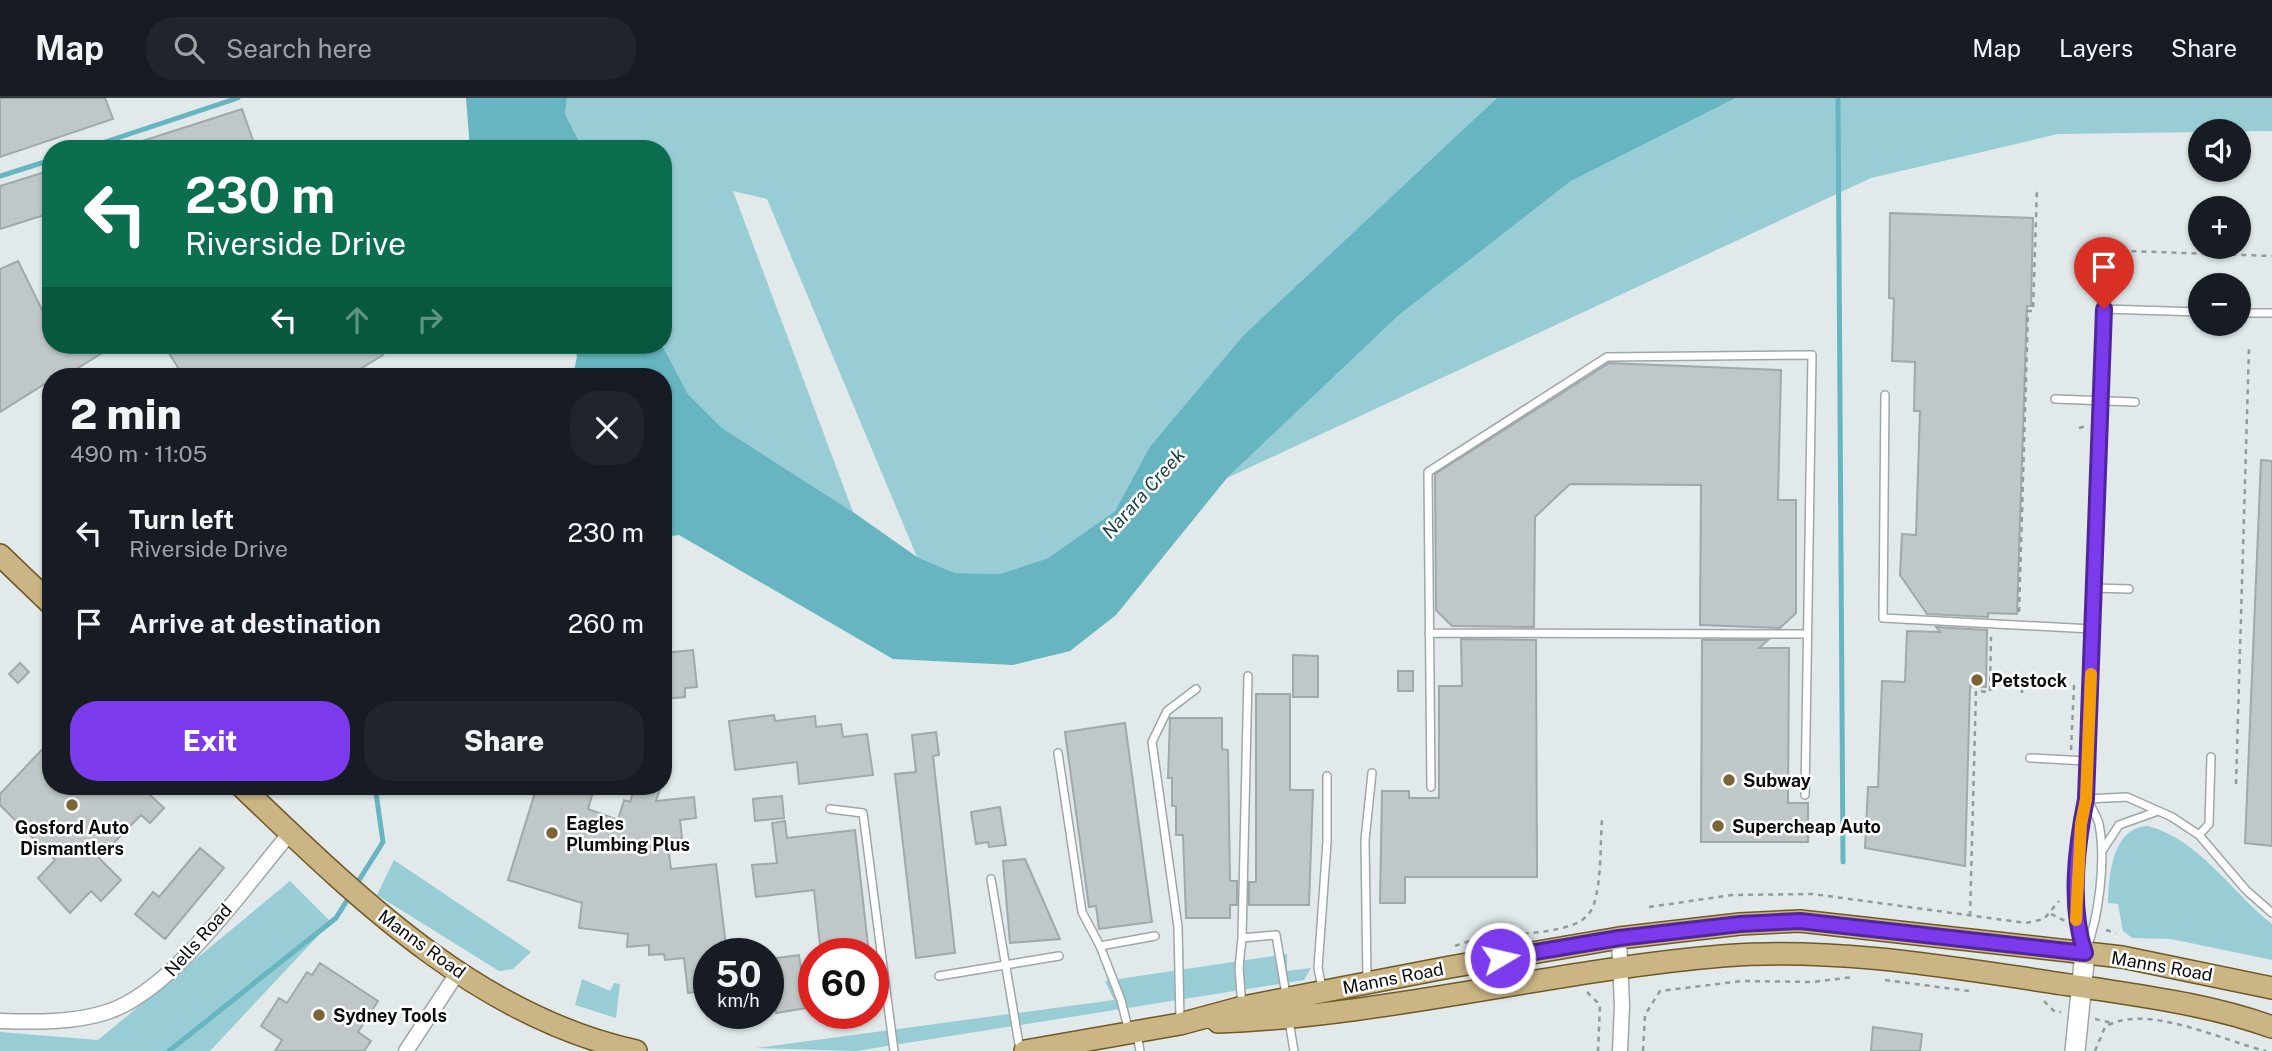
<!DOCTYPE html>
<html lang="en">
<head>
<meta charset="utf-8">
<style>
	body { margin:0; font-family:"Public Sans",sans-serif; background:#20242c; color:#f1f3f6; height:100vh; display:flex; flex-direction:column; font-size:26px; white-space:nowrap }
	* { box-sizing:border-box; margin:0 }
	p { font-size:23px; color:#9ea1a6 }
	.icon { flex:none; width:38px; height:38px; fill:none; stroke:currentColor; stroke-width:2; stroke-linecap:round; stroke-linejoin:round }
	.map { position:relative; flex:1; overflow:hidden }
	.drawer { position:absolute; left:42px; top:270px; width:630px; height:427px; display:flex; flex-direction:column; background:#171b24; border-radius:28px; box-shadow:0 2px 5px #0004 }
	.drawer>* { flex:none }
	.hud { position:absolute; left:42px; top:42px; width:630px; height:214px; border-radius:28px; box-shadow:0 2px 5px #0004; background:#0b6e4f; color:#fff; overflow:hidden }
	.tools { position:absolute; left:2188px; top:21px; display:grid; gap:14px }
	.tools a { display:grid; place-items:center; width:63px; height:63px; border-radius:50%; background:#171b24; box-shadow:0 2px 5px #0004; font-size:35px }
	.speed { position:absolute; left:693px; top:840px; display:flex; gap:14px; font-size:35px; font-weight:700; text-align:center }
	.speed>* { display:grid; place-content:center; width:91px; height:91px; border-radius:50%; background:#171b24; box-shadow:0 2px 5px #0004; line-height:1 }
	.speed small { font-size:18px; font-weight:400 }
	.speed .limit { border:10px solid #d22; background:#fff; color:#111 }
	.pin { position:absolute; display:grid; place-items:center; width:60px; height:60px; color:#fff; margin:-72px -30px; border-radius:50% 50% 50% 0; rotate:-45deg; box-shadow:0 0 7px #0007 }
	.pin .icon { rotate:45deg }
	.me { position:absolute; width:77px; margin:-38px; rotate:81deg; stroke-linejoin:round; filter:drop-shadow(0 0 5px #0008) }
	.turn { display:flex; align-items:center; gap:24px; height:147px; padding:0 28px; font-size:32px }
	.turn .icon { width:91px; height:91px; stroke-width:2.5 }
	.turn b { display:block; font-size:49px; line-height:60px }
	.lanes { display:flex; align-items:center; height:66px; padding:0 28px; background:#0003; justify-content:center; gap:35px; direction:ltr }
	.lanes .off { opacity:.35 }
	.round { display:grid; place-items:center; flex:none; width:74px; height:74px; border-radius:28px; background:#20242c }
	.overview { display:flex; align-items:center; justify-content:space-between; height:119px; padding:0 28px }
	h1 { font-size:42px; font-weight:800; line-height:52px }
	.primary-button { display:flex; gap:14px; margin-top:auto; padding:14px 28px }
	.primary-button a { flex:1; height:80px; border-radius:28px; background:#7c3aed; color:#fff; font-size:28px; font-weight:800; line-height:80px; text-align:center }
	.primary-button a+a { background:#20242c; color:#f1f3f6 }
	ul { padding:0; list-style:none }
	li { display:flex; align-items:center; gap:21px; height:91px; padding:0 28px }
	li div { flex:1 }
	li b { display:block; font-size:26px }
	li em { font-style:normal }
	header { display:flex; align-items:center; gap:42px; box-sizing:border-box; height:98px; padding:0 35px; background:#171b24; border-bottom:2px solid #363941 }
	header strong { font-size:33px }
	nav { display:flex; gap:38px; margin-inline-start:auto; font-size:24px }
	.search { width:490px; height:63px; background:#20242c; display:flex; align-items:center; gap:18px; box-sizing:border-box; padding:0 24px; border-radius:28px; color:#9ea1a6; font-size:26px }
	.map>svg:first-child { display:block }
	.green { fill:#98cdd5 }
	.water { fill:#67b5c0 }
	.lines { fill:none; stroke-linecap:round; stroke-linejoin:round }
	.stream { stroke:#67b5c0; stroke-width:5 }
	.building { fill:#bfc7c8; stroke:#a0a8a9; stroke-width:2 }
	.lane-casing { stroke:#9fa6a7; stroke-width:10 }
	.street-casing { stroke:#9fa6a7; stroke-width:17 }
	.secondary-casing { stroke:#9fa6a7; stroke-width:22 }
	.primary-casing { stroke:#715925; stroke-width:24 }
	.path { stroke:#949a9b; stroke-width:2.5; stroke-dasharray:5 5; stroke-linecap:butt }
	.lane { stroke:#fff; stroke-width:7 }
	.street { stroke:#fff; stroke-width:14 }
	.secondary { stroke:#fff; stroke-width:19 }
	.primary { stroke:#cbb584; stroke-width:21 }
	.route-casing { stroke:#51269a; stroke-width:18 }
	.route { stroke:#7c3aed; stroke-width:12 }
	.slow { stroke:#f59e0b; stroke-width:12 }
	.poi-dot { fill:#7c6535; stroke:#fff; stroke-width:2.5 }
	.labels { text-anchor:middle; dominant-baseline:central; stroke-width:5; stroke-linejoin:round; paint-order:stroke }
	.poi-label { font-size:18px; font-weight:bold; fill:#0a0c0d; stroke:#fff; text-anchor:start }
	.street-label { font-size:18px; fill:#0a0c0d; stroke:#fff }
	.water-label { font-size:19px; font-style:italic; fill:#193f44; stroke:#fff }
</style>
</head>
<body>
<header>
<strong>Map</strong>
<div class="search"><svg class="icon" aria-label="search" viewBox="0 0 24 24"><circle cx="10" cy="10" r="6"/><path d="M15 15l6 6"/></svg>Search here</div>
<nav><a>Map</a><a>Layers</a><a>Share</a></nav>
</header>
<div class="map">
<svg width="2272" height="953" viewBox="0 0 2272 953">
	<rect width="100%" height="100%" fill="#e1e9ea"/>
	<path class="green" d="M567 0H1497L1409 84 1149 350 1115 413 1048 460 1000 476 955 475 917 459 767 101 733 93 853 414 722 330 688 296 664 251 663 51H583L565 16Z
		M1736 0H2272V33L2058 36 1871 80 1227 380 1399 217 1571 83Z
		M2148 728C2200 742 2232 795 2272 826V862L2171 841 2132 840 2123 833 2118 806 2108 805C2109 778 2112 729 2148 728Z
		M394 762 531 854 513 871 499 873 377 797Z
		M290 783 331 824 210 953H0V934L98 942Z
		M1287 856V873L1311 870 1304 882 856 953 756 950 1114 902 1105 883Z
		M582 881 610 893 614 885 620 886 616 920 575 907Z"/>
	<path class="water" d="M466 0H567L565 16 583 51H470Z
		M1497 0H1736L1571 83 1399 217 1227 380 1116 517 1070 553 1013 567 893 561 679 437 663 439V278H573L577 258 573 247H662L688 296 722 330 853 414 917 459 955 475 1000 476 1048 460 1115 413 1149 350 1243 238Z"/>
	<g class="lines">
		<path class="stream" d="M1838 0 1843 764
			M84 51 238 0
			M0 78 51 62
			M356 787 383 744 375 688
			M169 953 336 820 351 796"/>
	</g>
	<path class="building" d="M0 0H105L113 21 0 59Z
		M242 11 256 51H128L127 48Z
		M51 72V115L0 131V88Z
		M1890 115 2033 120 2031 208H2027L2017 516 1988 515V519L1927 516 1900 477 1902 436 1916 437 1920 313H1914L1915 264 1892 263 1894 201 1889 200Z
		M18 163 51 230V247H115L65 278H51V282L0 314V171Z
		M164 247H377L383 257 349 278H183Z
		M1609 265 1781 272 1778 402H1796V515L1780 530 1700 527 1701 387 1570 386 1535 419 1534 529 1452 528 1436 512 1435 376Z
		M2261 362 2272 363V748L2245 745Z
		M1936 529 1987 532 1986 589 1970 588 1965 768 1865 750 1868 689H1878L1882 583 1905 584 1907 533 1940 534Z
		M1461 541 1536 542 1537 779H1405V805H1380L1382 693H1409V700H1439V588H1462Z
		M1702 542H1768L1759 550H1789L1788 705H1808V744H1701Z
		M693 552 697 589 685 590V599L663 601V555Z
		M1293 557 1318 558V599H1293Z
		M20 565 29 574 18 585 9 576Z
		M1398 573H1413V593H1398Z
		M1256 596H1290V692H1313L1309 807H1249V784H1256Z
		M774 617 775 623 815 618 816 629 841 626 843 639 867 636 873 677 799 686 797 664 735 672 729 623Z
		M1170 620H1222V651L1228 652 1230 783H1237V807H1230V820H1186L1183 737H1176V708H1172V680H1168Z
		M1125 625 1152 824 1099 831 1096 808 1089 809 1065 634Z
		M936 634 939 657 933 658 955 855 916 860 895 676 916 674 912 637Z
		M51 642V688H155L148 695 164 710 150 725 141 717 99 760 121 782 101 803 91 793 70 815 38 780 55 762 0 707V696Z
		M537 688H595L588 711 618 722 624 702 630 704 635 688 660 691 656 703 694 699 696 720 680 722 682 740 667 742 671 771 716 766 727 856H709V892L688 895 684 860 665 862 664 856 649 857V847L627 849 628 836 579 830 582 805 508 782Z
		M782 698 784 720 755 723 753 701Z
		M1000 709 1006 747 989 749 988 744 976 746 971 714Z
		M785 723 787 740 855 732 869 856H821L814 792 756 799 752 767 777 765 772 725Z
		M200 750 224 770 165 841 135 816 153 794 159 799Z
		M1025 761 1060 841 1010 845 1003 763Z
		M799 857 807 910 776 915 768 861Z
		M320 865 378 903 358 934 371 943 364 953H275L282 942 261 928 279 900 287 905 307 874 312 877Z
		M1873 929 1922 936 1920 953H1871Z"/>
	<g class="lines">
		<g class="lane-casing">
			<path id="lane" d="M2238 215H2272
				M1885 297 1883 520 2092 531
				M2055 301 2135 304
				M2094 490 2129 491
				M1429 535 1807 536
				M1058 655 1082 814 1100 848
				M2030 660 2087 663
				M1431 689 1428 374 1607 259 1812 257 1805 697
				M2086 701 2127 699 2172 719 2199 737 2246 792 2272 815
				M830 711 863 715 894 953
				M2199 737 2209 726 2211 659
				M2102 753 2119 727 2158 713
				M991 781 1020 952
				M1242 840 1276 837 1286 897
				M2083 851C2069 806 2077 747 2086 701L2104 211 2200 214
				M2086 852C2099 819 2106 762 2099 726 2097 718 2091 709 2087 701
				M939 878 1059 858
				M1367 881 1365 742 1372 675
				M1322 890 1318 870 1327 744V678
				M1242 908 1239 870 1242 840 1248 578
				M1180 922 1178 829 1152 644 1167 613 1196 591
				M1289 923 1294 953
				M1129 934 1121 902 1100 848 1155 838
				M1137 936 1140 953"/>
		</g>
		<g class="street-casing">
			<path id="street" d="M1619 840 1622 908 1620 953
				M0 923C34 924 74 925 107 914 173 893 245 788 290 735
				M406 953 458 874"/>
		</g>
		<g class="secondary-casing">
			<path id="secondary" d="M2075 953 2085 855"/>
		</g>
		<g class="primary-casing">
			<path id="primary" d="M0 457 51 506
				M241 688C355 797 476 918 636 953
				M1218 924C1385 918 1554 872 1722 858 1842 848 1965 872 2084 889 2148 899 2211 907 2272 929
				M1025 953 1180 926 1243 909 1450 869 1619 840 1740 826 1800 823 2122 859 2272 890"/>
		</g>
		<path class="path" d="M2085 149H2095
			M2112 149 2127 153 2272 158
			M2079 330 2087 328
			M2019 514 2028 213H2033L2037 89
			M2022 592V595
			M2071 652 2074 588H2077
			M2236 686 2249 250
			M1649 809 1732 797 1813 796 2026 825 2044 821 2059 803
			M2051 816 2065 823
			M1970 818 1976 593 1990 594 1991 539
			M2106 832 2116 835
			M1455 848C1492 833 1534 840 1572 827 1582 824 1591 816 1594 806 1602 779 1600 747 1602 720
			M1885 882 1969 893
			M1587 894 1600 907 1598 953
			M2044 903 2055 914H2061
			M2095 921 2112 925
			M1643 953 1645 917 1660 893 1742 883 1812 884 1854 879
			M2095 953 2105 929C2145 904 2223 943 2266 953"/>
		<use href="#lane" class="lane"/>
		<use href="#street" class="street"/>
		<use href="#secondary" class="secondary"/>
		<use href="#primary" class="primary"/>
	</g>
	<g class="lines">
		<g class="route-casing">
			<path id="route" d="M1500 860 1619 840 1740 826 1800 823 2085 855C2069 808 2076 750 2086 701L2104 211"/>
		</g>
		<use href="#route" class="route"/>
		<path class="slow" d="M2076 822 2081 726 2086 701 2091 576"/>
	</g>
	<g class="poi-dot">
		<circle cx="1977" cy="582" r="7"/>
		<circle cx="1729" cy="682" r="7"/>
		<circle cx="72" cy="707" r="7"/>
		<circle cx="1718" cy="728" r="7"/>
		<circle cx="552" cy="735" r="7"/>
		<circle cx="319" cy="917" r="7"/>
	</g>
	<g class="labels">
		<g class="poi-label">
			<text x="1991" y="582">Petstock</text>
			<text x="1743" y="682">Subway</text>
			<text x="566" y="725">Eagles<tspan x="566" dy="21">Plumbing Plus</tspan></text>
			<text x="1732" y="728">Supercheap Auto</text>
			<text x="72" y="729" text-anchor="middle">Gosford Auto<tspan x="72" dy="21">Dismantlers</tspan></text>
			<text x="333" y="917">Sydney Tools</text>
		</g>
		<g class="street-label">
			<text transform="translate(198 842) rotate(-48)">Nells Road</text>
			<text transform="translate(422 846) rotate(36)">Manns Road</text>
			<text transform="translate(2162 868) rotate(10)">Manns Road</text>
			<text transform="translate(1393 880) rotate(-11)">Manns Road</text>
		</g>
		<g class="water-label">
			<text transform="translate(1143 395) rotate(-48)">Narara Creek</text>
		</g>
	</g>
</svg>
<div class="tools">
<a><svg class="icon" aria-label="sound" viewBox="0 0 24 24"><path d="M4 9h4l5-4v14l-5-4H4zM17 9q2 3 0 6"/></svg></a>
<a>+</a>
<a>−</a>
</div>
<div class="speed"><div>50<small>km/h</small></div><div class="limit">60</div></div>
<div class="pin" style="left:2104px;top:211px;background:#d93025"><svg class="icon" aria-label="arrive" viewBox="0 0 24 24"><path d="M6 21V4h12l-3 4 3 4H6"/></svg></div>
<svg class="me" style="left:1500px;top:860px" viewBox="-20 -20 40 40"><circle r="17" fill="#7c3aed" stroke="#fff" stroke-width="3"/><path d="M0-11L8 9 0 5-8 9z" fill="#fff"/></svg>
<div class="hud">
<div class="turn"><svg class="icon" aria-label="left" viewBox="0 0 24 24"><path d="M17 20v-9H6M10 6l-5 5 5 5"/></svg><div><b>230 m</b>Riverside Drive</div></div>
<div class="lanes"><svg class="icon" aria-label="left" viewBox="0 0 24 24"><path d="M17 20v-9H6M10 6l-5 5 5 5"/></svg><svg class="icon off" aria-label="ahead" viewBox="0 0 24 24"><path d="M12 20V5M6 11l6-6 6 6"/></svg><svg class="icon off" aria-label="right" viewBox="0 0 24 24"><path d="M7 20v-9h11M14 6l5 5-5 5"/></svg></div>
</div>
<section class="drawer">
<div class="overview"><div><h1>2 min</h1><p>490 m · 11:05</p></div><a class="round"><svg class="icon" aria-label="close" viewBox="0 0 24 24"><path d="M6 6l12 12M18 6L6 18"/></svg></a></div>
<ul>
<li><svg class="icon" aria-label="left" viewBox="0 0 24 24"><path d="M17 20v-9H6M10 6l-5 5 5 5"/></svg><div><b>Turn left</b><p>Riverside Drive</p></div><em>230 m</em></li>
<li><svg class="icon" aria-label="arrive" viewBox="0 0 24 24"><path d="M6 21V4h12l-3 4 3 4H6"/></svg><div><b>Arrive at destination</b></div><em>260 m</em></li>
</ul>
<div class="primary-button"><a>Exit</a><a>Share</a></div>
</section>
</div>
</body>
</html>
